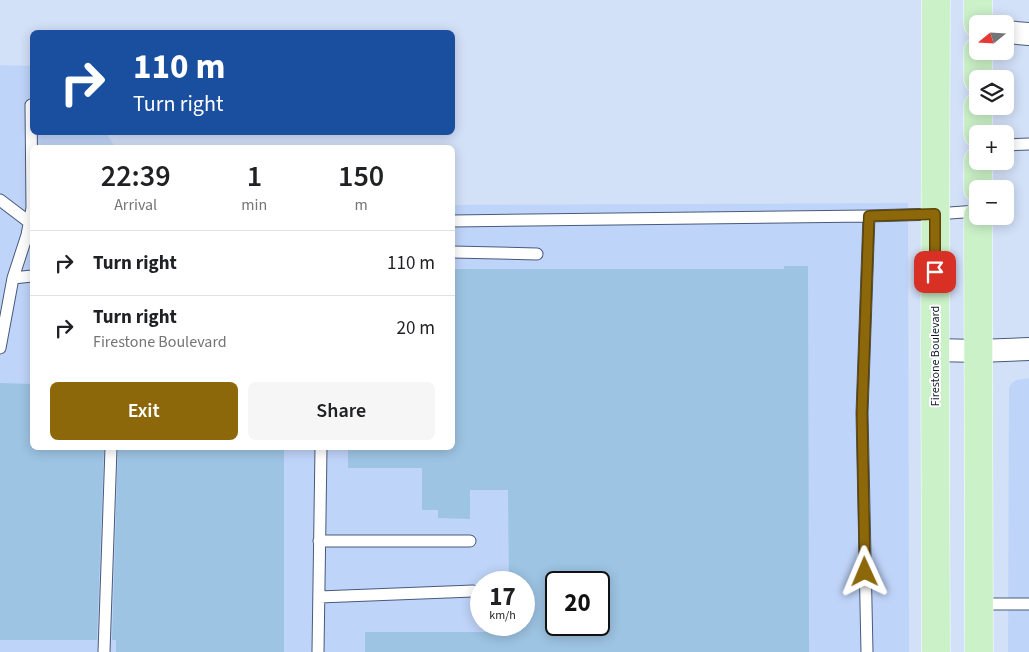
<!DOCTYPE html>
<html lang="en">
<head>
<meta charset="utf-8">
<style>
	body { margin:0; font-family:"Source Sans 3",sans-serif; background:#f6f6f6; color:#202124; height:100vh; display:flex; flex-direction:column; font-size:19px; white-space:nowrap }
	* { box-sizing:border-box; margin:0 }
	p { font-size:16px; color:#757577 }
	.icon { flex:none; width:28px; height:28px; fill:none; stroke:currentColor; stroke-width:2; stroke-linecap:round; stroke-linejoin:round }
	.map { position:relative; flex:1; overflow:hidden }
	.details { position:absolute; left:30px; top:145px; width:425px; height:305px; display:flex; flex-direction:column; background:#fff; border-radius:8px; box-shadow:0 2px 12px #0003 }
	.details>* { flex:none }
	.hud { position:absolute; left:30px; top:30px; width:425px; height:105px; border-radius:8px; box-shadow:0 2px 12px #0003; background:#1a4fa0; color:#fff; overflow:hidden }
	.needle { width:32px; rotate:252deg }
	.tools { position:absolute; left:969px; top:15px; display:grid; gap:10px }
	.tools a { display:grid; place-items:center; width:45px; height:45px; border-radius:8px; background:#fff; box-shadow:0 2px 12px #0003; font-size:25px }
	.speed { position:absolute; left:470px; top:571px; display:flex; gap:10px; font-size:25px; font-weight:700; text-align:center }
	.speed>* { display:grid; place-content:center; width:65px; height:65px; border-radius:50%; background:#fff; box-shadow:0 2px 12px #0003; line-height:1 }
	.speed small { font-size:12px; font-weight:400 }
	.speed .limit { border:2px solid #111; border-radius:8px; background:#fff; color:#111 }
	.pin { position:absolute; display:grid; place-items:center; width:42px; height:42px; color:#fff; margin:-21px; border-radius:10px; box-shadow:0 2px 8px #0006 }
	.me { position:absolute; width:55px; margin:-28px; rotate:359deg; stroke-linejoin:round; filter:drop-shadow(0 0 4px #0008) }
	.turn { display:flex; align-items:center; gap:18px; height:105px; padding:0 20px; font-size:22px }
	.turn .icon { width:65px; height:65px; stroke-width:2.5 }
	.turn b { display:block; font-size:35px; line-height:42px }
	.eta { display:flex; justify-content:space-evenly; align-items:center; height:85px; text-align:center }
	.eta b { font-size:30px; font-weight:600; line-height:35px }
	.cta { display:flex; gap:10px; margin-top:auto; padding:10px 20px }
	.cta a { flex:1; height:58px; border-radius:8px; background:#8d680b; color:#fff; font-size:20px; font-weight:600; line-height:58px; text-align:center }
	.cta a+a { background:#f6f6f6; color:#202124 }
	ul { padding:0; list-style:none }
	li { display:flex; align-items:center; gap:15px; height:65px; padding:0 20px; border-top:1px solid #e0e0e0 }
	li div { flex:1 }
	li b { display:block; font-size:19px }
	li em { font-style:normal }
	.map>svg:first-child { display:block }
	.built { fill:#bfd4f9; fill-rule:evenodd }
	.building { fill:#9dc4e3; fill-rule:evenodd }
	.lines { fill:none; stroke-linecap:round; stroke-linejoin:round }
	.service-casing { stroke:#485a7c; stroke-width:13 }
	.minor-casing { stroke:#485a7c; stroke-width:24 }
	.primary-casing { stroke:#fff; stroke-width:29 }
	.service { stroke:#fff; stroke-width:11 }
	.minor { stroke:#fff; stroke-width:22 }
	.primary { stroke:#cbf1c8; stroke-width:28 }
	.route-casing { stroke:#5c4407; stroke-width:12 }
	.route { stroke:#8d680b; stroke-width:9 }
	.labels { text-anchor:middle; dominant-baseline:central; stroke-width:4; stroke-linejoin:round; paint-order:stroke }
	.street-label { font-size:12px; fill:#101826; stroke:#fff }
</style>
</head>
<body>
<div class="map">
<svg width="1029" height="652" viewBox="0 0 1029 652">
	<rect width="100%" height="100%" fill="#d2e0f8"/>
	<path class="built" d="M0 65 32 66V132L106 133 115 147 32 148V448H452L453 205 908 203 909 652H0ZM481 582H524V625H481ZM556 582H599V625H556Z
		M1029 378V652H1008L1009 389 1010 385 1016 380Z"/>
	<path class="building" d="M784 266H808L809 652H365V632H509V625H524V582H509L508 490H470V519L438 518V510H422V468H348V448H452V269H784ZM556 582H599V625H556Z
		M0 383 32 384V448H104L97 640H0Z
		M118 448H284V652H116V640H112Z"/>
	<g class="lines">
		<g class="service-casing">
			<path id="service" d="M1005 145 1029 144
				M0 200 29 222
				M452 221 869 216 935 214 978 211
				M452 252 537 254
				M13 278 27 235 32 208 31 105
				M0 348 13 278 32 276
				M319 541H470
				M319 597 473 591
				M979 604H1029
				M104 652 111 448
				M318 652 321 448
				M867 652 862 413 869 216"/>
		</g>
		<g class="minor-casing">
			<path id="minor" d="M1005 32 1029 34
				M935 350 978 351 1029 349"/>
		</g>
		<g class="primary-casing">
			<path id="primary" d="M978 0V24
				M978 51V79
				M978 106V134
				M978 189V161
				M978 216 979 652
				M936 652 935 350 936 0"/>
		</g>
		<use href="#service" class="service"/>
		<use href="#minor" class="minor"/>
		<use href="#primary" class="primary"/>
	</g>
	<g class="lines">
		<g class="route-casing">
			<path id="route" d="M865 572 862 413 869 216 935 214V272"/>
		</g>
		<use href="#route" class="route"/>
	</g>
	<g class="labels">
		<g class="street-label">
			<text transform="translate(935 356) rotate(-90)">Firestone Boulevard</text>
		</g>
	</g>
</svg>
<div class="tools">
<a><svg class="needle" viewBox="-14 -14 28 28"><path d="M0-13l5 13h-10z" fill="#e53935"/><path d="M0 13l5-13h-10z" fill="#757577"/></svg></a>
<a><svg class="icon" aria-label="layers" viewBox="0 0 24 24"><path d="M12 4l9 5-9 5-9-5zM3 14l9 5 9-5"/></svg></a>
<a>+</a>
<a>−</a>
</div>
<div class="speed"><div>17<small>km/h</small></div><div class="limit">20</div></div>
<div class="pin" style="left:935px;top:272px;background:#d93025"><svg class="icon" aria-label="arrive" viewBox="0 0 24 24"><path d="M6 21V4h12l-3 4 3 4H6"/></svg></div>
<svg class="me" style="left:865px;top:572px" viewBox="-20 -20 40 40"><path d="M0-17L14 15 0 8-14 15z" fill="#8d680b" stroke="#fff" stroke-width="4"/></svg>
<div class="hud">
<div class="turn"><svg class="icon" aria-label="right" viewBox="0 0 24 24"><path d="M7 20v-9h11M14 6l5 5-5 5"/></svg><div><b>110 m</b>Turn right</div></div>
</div>
<section class="details">
<div class="eta">
<div><b>22:39</b><p>Arrival</p></div>
<div><b>1</b><p>min</p></div>
<div><b>150</b><p>m</p></div>
</div>
<ul>
<li><svg class="icon" aria-label="right" viewBox="0 0 24 24"><path d="M7 20v-9h11M14 6l5 5-5 5"/></svg><div><b>Turn right</b></div><em>110 m</em></li>
<li><svg class="icon" aria-label="right" viewBox="0 0 24 24"><path d="M7 20v-9h11M14 6l5 5-5 5"/></svg><div><b>Turn right</b><p>Firestone Boulevard</p></div><em>20 m</em></li>
</ul>
<div class="cta"><a>Exit</a><a>Share</a></div>
</section>
</div>
</body>
</html>
